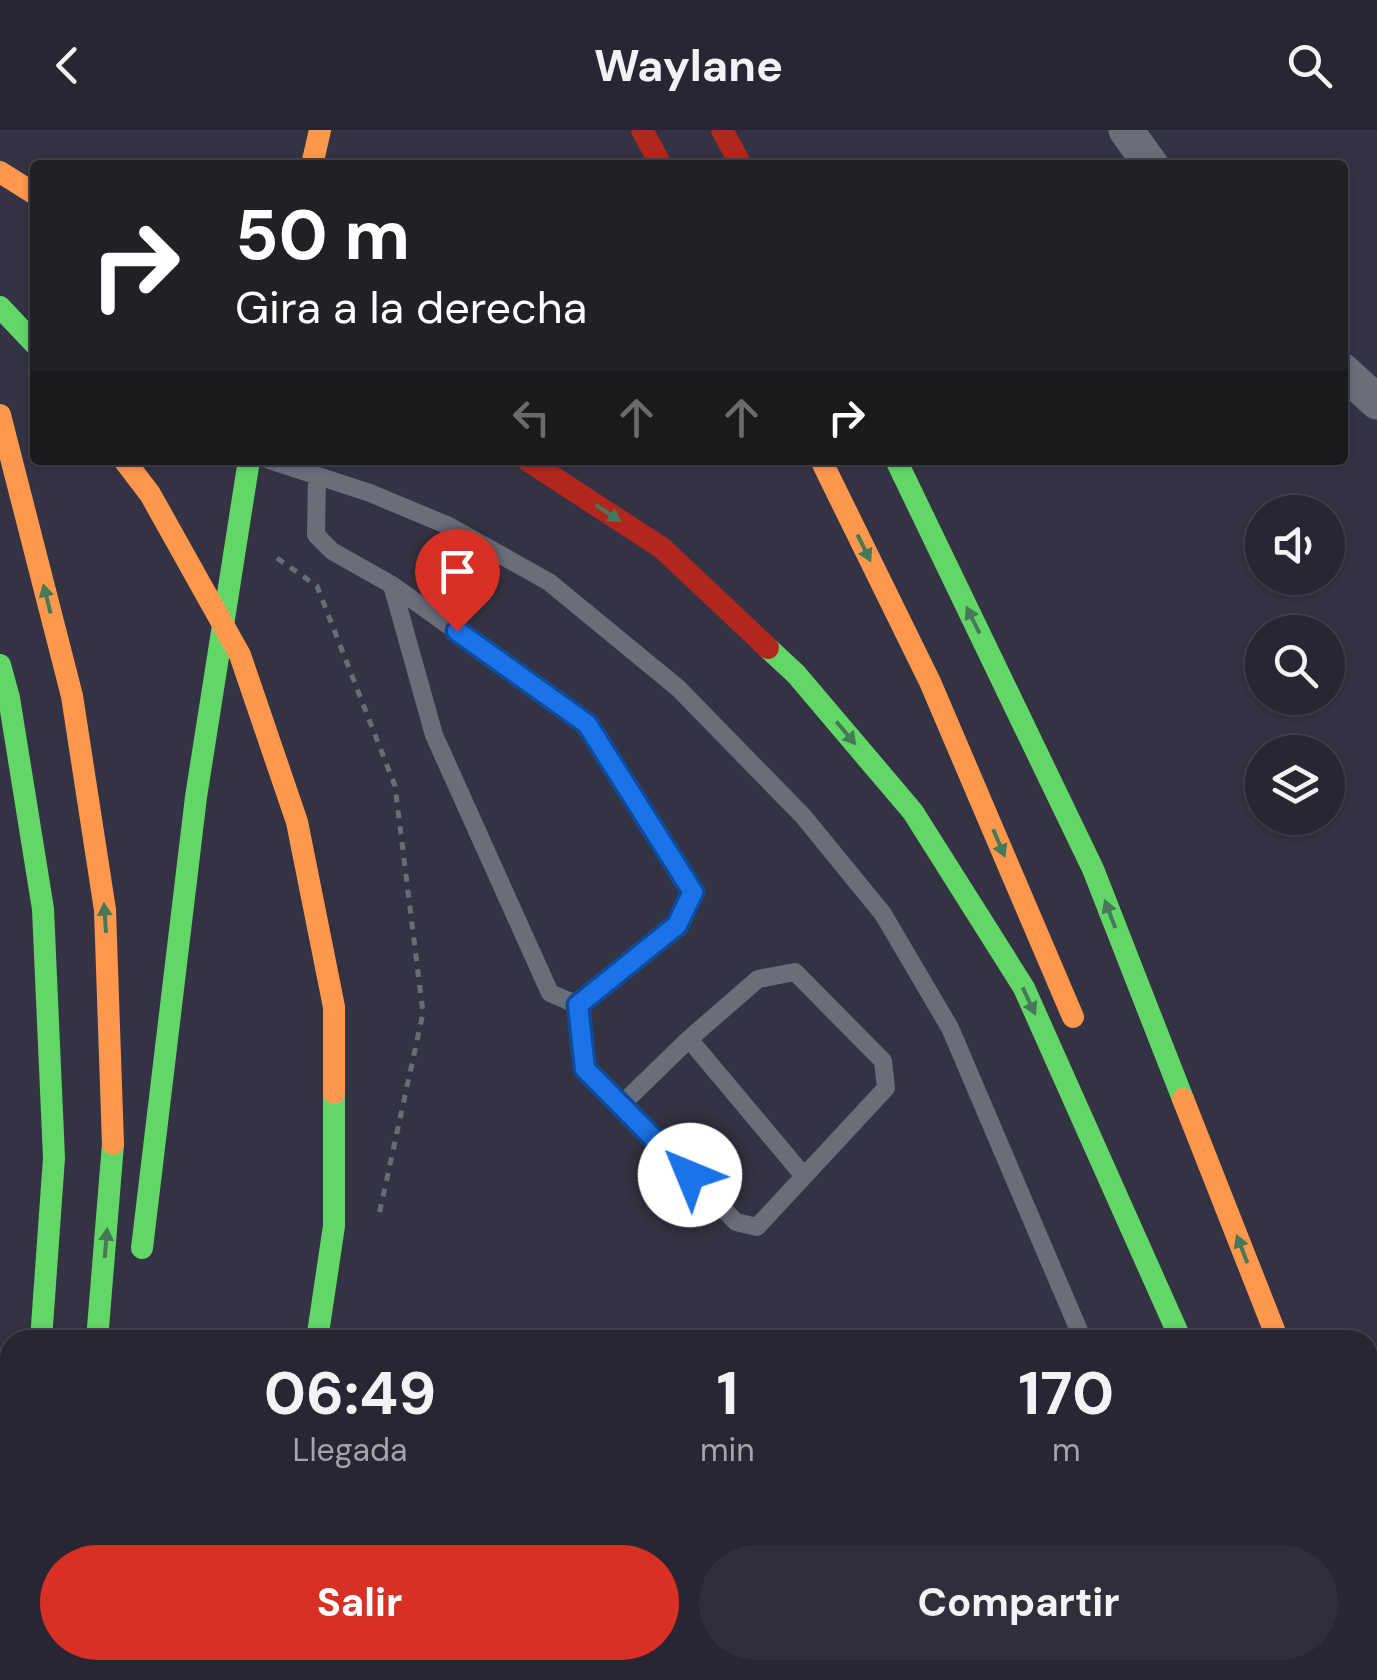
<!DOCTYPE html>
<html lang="es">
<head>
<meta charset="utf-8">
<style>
	body { margin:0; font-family:"DM Sans",sans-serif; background:#2f2e3a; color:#f1f3f6; height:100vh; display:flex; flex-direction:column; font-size:38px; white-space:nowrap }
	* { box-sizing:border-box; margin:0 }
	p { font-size:32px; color:#a4a5ac }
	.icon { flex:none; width:55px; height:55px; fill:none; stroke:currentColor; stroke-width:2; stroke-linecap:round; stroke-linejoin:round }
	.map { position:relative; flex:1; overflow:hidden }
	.panel { position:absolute; left:0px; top:1200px; width:1378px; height:350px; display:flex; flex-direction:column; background:#272632; border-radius:30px 30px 0 0; box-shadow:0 2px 8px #0004,0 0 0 2px #43434d }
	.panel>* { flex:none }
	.banner { position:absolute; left:30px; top:30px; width:1318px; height:305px; border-radius:10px; box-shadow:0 2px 8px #0004,0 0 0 2px #43434d; background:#202124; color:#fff; overflow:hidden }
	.buttons { position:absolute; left:1245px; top:365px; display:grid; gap:20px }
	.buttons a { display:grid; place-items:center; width:100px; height:100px; border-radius:50%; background:#272632; box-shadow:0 2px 8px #0004,0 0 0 2px #43434d; font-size:50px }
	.pin { position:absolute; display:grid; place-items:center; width:85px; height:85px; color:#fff; margin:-102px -42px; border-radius:50% 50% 50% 0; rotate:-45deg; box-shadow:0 0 10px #0007 }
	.pin .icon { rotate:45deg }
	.me { position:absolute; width:110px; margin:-55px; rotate:315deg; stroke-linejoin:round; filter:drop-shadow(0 0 8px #0008) }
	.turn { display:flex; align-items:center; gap:35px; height:210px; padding:0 40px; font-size:45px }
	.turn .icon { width:130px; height:130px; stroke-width:2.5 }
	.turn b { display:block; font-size:70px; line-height:85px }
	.lanes { display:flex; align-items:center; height:95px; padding:0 40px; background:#0003; justify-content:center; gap:50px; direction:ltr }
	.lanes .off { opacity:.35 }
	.eta { display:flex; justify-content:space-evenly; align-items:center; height:170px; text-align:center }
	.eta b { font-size:60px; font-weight:700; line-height:70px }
	.cta { display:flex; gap:20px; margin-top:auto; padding:20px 40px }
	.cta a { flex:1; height:115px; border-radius:60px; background:#d93025; color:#fff; font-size:40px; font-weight:700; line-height:115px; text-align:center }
	.cta a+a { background:#2f2e3a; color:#f1f3f6 }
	header { display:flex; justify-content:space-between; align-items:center; height:130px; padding:0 40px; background:#272632; font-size:45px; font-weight:700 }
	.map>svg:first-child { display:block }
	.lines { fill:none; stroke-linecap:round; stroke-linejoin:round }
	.path { stroke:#696c77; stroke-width:5; stroke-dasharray:8 8; stroke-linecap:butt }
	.lane { stroke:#6a6e7b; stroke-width:18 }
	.street { stroke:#6a6e7b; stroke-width:35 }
	.fast { stroke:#63d668; stroke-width:22 }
	.slow { stroke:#ff974d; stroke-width:22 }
	.jam { stroke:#b3261e; stroke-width:22 }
	.oneway { fill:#467957 }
	.route-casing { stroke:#114b97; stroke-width:25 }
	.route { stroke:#1a73e8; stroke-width:18 }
</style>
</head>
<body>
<header><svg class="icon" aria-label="back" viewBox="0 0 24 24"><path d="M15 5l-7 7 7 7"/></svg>Waylane<svg class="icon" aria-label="search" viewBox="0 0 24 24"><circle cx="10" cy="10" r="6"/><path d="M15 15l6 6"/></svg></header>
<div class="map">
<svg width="1377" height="1550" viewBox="0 0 1377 1550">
	<rect width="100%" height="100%" fill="#343343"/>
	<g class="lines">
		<path class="path" d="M277 428 317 456 395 656 423 883 379 1085
			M544 1210 546 1201
			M1165 1540 1167 1550
			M476 1550 478 1540"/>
		<path class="lane" d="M269 330 370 363 449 396 549 452 678 558 803 686 883 784 950 898 1083 1210
			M317 346 316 405 332 421 392 455 587 594 693 762 677 795 578 875
			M392 455 434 605 550 863 578 875
			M578 875 585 939 736 1092 757 1097 886 958 883 931 795 842 758 849 689 909 621 975
			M689 909 803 1045
			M1199 1540 1202 1550"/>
		<path class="street" d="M1126 0 1151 35
			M1342 240 1377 272"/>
		<path class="fast" d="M0 177 35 214
			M896 330 1093 739 1183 969
			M768 518 796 544 913 682 1024 858 1181 1210
			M0 535 9 568 43 779 54 1028 41 1210
			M142 1118 196 667 249 330
			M97 1210 113 1014
			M317 1210 334 1096V963
			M1368 1472 1377 1500
			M197 1550 202 1540"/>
		<path class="slow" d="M312 35 320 0
			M0 42 35 64
			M0 285 72 566 105 780 113 1014
			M124 330 150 364 240 525 297 692 334 877V963
			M821 330 930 552 1073 887
			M1183 969 1278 1210
			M0 1506 10 1446
			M73 1550 76 1540"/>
		<path class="jam" d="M642 0 661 35
			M722 0 741 35
			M527 330 662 418 768 518
			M1298 1540 1301 1550"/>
	</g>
	<defs><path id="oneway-solid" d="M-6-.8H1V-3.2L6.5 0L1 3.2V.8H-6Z" transform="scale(2.5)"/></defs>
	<g class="oneway">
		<use href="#oneway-solid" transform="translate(608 383) rotate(33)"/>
		<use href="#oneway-solid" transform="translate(864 418) rotate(64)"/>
		<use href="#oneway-solid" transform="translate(47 469) rotate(-104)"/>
		<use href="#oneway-solid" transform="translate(973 490) rotate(-116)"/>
		<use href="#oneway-solid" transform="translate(846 603) rotate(50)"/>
		<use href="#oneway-solid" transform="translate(999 713) rotate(67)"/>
		<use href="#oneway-solid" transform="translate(1110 784) rotate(-111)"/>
		<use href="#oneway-solid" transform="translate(105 788) rotate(-94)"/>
		<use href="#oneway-solid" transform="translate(1029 871) rotate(65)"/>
		<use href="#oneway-solid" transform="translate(106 1113) rotate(-85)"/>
		<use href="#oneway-solid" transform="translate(1242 1119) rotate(-111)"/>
	</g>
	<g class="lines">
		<g class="route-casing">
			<path id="route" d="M457 501 587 594 693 762 677 795 578 875 585 939 690 1045"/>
		</g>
		<use href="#route" class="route"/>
	</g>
</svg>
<div class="buttons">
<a><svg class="icon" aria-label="sound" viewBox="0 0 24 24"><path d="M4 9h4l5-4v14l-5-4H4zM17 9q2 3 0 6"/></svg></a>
<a><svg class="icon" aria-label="search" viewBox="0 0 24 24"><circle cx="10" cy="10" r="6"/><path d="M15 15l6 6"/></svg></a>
<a><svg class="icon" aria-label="layers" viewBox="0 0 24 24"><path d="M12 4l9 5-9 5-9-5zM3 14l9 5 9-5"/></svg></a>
</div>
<div class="pin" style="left:457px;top:501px;background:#d93025"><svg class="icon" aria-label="arrive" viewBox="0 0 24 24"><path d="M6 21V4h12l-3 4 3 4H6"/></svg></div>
<svg class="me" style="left:690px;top:1045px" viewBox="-20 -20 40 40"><circle r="19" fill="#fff"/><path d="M0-13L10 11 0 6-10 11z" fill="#1a73e8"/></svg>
<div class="banner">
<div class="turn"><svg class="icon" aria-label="right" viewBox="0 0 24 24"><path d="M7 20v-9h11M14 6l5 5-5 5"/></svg><div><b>50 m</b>Gira a la derecha</div></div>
<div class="lanes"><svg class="icon off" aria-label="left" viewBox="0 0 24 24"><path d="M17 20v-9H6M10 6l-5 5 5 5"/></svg><svg class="icon off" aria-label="ahead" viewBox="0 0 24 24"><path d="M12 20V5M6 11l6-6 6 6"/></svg><svg class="icon off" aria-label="ahead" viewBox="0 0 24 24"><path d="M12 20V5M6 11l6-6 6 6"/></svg><svg class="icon" aria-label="right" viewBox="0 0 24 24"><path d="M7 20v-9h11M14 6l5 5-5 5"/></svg></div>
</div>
<section class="panel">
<div class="eta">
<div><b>06:49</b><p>Llegada</p></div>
<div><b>1</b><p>min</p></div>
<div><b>170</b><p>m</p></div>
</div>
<div class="cta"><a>Salir</a><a>Compartir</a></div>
</section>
</div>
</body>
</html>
